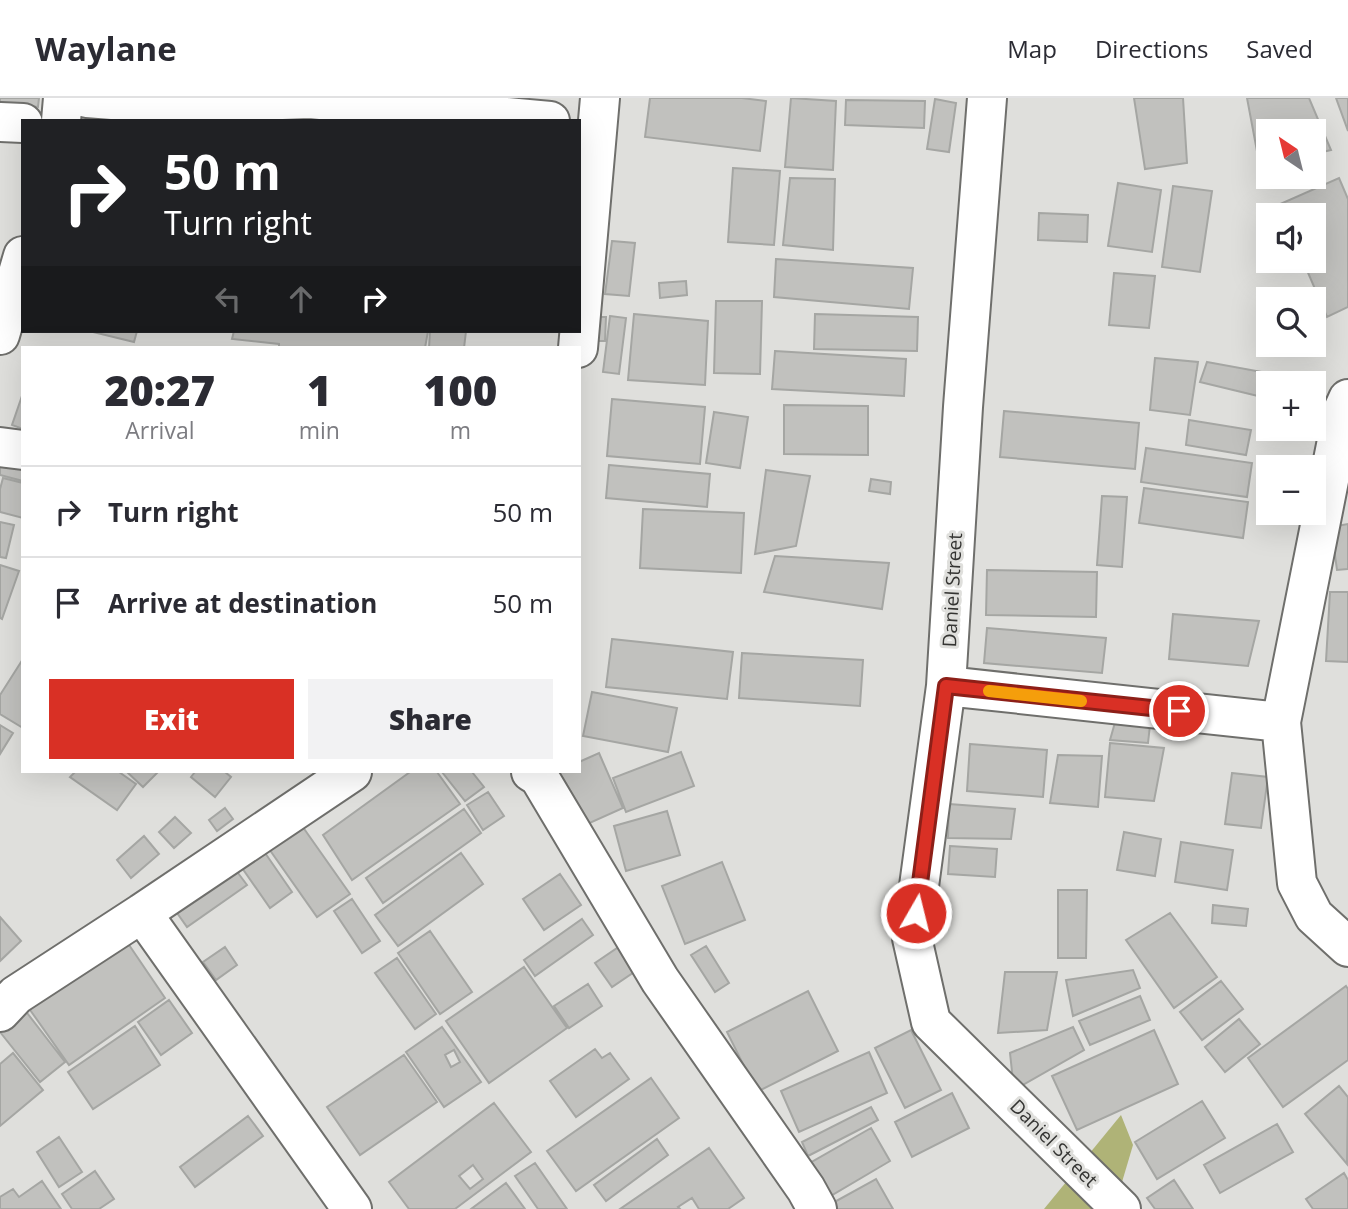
<!DOCTYPE html>
<html lang="en">
<head>
<meta charset="utf-8">
<style>
	body { margin:0; font-family:"Open Sans",sans-serif; background:#f2f2f3; color:#2b2b33; height:100vh; display:flex; flex-direction:column; font-size:26px; white-space:nowrap }
	* { box-sizing:border-box; margin:0 }
	p { font-size:23px; color:#7c7c81 }
	.icon { flex:none; width:38px; height:38px; fill:none; stroke:currentColor; stroke-width:2; stroke-linecap:round; stroke-linejoin:round }
	.map { position:relative; flex:1; overflow:hidden }
	.panel { position:absolute; left:21px; top:248px; width:560px; height:427px; display:flex; flex-direction:column; background:#fff; border-radius:0px; box-shadow:0 7px 28px #0002 }
	.panel>* { flex:none }
	.hud { position:absolute; left:21px; top:21px; width:560px; height:214px; border-radius:0px; box-shadow:0 7px 28px #0002; background:#202124; color:#fff; overflow:hidden }
	.needle { width:46px; rotate:325deg }
	.buttons { position:absolute; left:1256px; top:21px; display:grid; gap:14px }
	.buttons a { display:grid; place-items:center; width:70px; height:70px; border-radius:0px; background:#fff; box-shadow:0 7px 28px #0002; font-size:35px }
	.pin { position:absolute; display:grid; place-items:center; width:60px; height:60px; color:#fff; margin:-30px; border:4px solid #fff; border-radius:50%; box-shadow:0 2px 7px #0007 }
	.me { position:absolute; width:77px; margin:-38px; rotate:8deg; stroke-linejoin:round; filter:drop-shadow(0 0 5px #0008) }
	.turn { display:flex; align-items:center; gap:24px; height:147px; padding:0 28px; font-size:32px }
	.turn .icon { width:91px; height:91px; stroke-width:2.5 }
	.turn b { display:block; font-size:49px; line-height:60px }
	.lanes { display:flex; align-items:center; height:66px; padding:0 28px; background:#0003; justify-content:center; gap:35px; direction:ltr }
	.lanes .off { opacity:.35 }
	.eta { display:flex; justify-content:space-evenly; align-items:center; height:119px; text-align:center }
	.eta b { font-size:42px; font-weight:800; line-height:49px }
	.button { display:flex; gap:14px; margin-top:auto; padding:14px 28px }
	.button a { flex:1; height:80px; border-radius:0px; background:#d93025; color:#fff; font-size:28px; font-weight:800; line-height:80px; text-align:center }
	.button a+a { background:#f2f2f3; color:#2b2b33 }
	ul { padding:0; list-style:none }
	li { display:flex; align-items:center; gap:21px; height:91px; padding:0 28px; border-top:2px solid #e1e1e2 }
	li div { flex:1 }
	li b { display:block; font-size:26px }
	li em { font-style:normal }
	header { display:flex; align-items:center; gap:42px; box-sizing:border-box; height:98px; padding:0 35px; background:#fff; border-bottom:2px solid #e1e1e2 }
	header strong { font-size:33px }
	nav { display:flex; gap:38px; margin-inline-start:auto; font-size:24px }
	.map>svg:first-child { display:block }
	.green { fill:#afb377 }
	.building { fill:#c1c1be; stroke:#a5a6a3; stroke-width:2; fill-rule:evenodd }
	.lines { fill:none; stroke-linecap:round; stroke-linejoin:round }
	.minor-casing { stroke:#6f6f6c; stroke-width:42 }
	.minor { stroke:#fff; stroke-width:38 }
	.route-casing { stroke:#8d1f18; stroke-width:18 }
	.route { stroke:#d93025; stroke-width:12 }
	.slow { stroke:#f59e0b; stroke-width:12 }
	.labels { text-anchor:middle; dominant-baseline:central; stroke-width:6; stroke-linejoin:round; paint-order:stroke }
	.street-label { font-size:19px; fill:#343432; stroke:#dfdfdc }
</style>
</head>
<body>
<header>
<strong>Waylane</strong>
<nav><a>Map</a><a>Directions</a><a>Saved</a></nav>
</header>
<div class="map">
<svg width="1348" height="1111" viewBox="0 0 1348 1111">
	<rect width="100%" height="100%" fill="#dfdfdc"/>
	<path class="green" d="M1121 1017 1133 1047 1114 1111H1044Z"/>
	<path class="building" d="M0 0H39L38 9 0 5Z
		M650 0H742L766 3 760 53 645 39Z
		M791 0 836 3 833 72 785 69Z
		M1134 0H1183L1187 65 1145 71Z
		M1247 0H1309L1331 52 1314 56V33H1269V67L1260 69Z
		M1336 0H1348V33Z
		M935 1 956 5 949 54 927 51Z
		M846 2 925 3 924 30 845 27Z
		M82 15 115 20V23H80Z
		M733 70 780 73 774 147 728 144Z
		M790 80 835 81 833 152 783 147Z
		M1339 80 1348 101V209L1327 219 1303 163H1314V117H1283L1278 107Z
		M1118 85 1161 92 1152 154 1108 148Z
		M1173 88 1212 93 1200 174 1162 169Z
		M1039 115 1088 117 1087 144 1038 142Z
		M612 143 635 145 629 198 605 196Z
		M776 161 913 170 909 211 774 199Z
		M1114 175 1155 178 1149 230 1109 227Z
		M686 183 687 197 660 200 659 185Z
		M716 203H762L760 276 714 275Z
		M634 216 708 223 705 287 628 282Z
		M815 216 918 219 917 253 814 251Z
		M610 218 626 220 619 276 603 274Z
		M596 219H606L605 243H595Z
		M89 233H137L134 244Z
		M234 233H428L425 250H279V246L232 241Z
		M430 233H466L464 250H429Z
		M775 253 906 261 904 298 772 291Z
		M1155 260 1198 264 1190 317 1150 312Z
		M1207 264 1262 274 1258 298 1200 284Z
		M23 295V331L12 327Z
		M612 301 705 309 700 366 607 358Z
		M784 307 868 308V357L784 356Z
		M1004 313 1139 325 1135 371 1000 359Z
		M714 314 748 319 740 370 706 365Z
		M1189 322 1251 332 1246 357 1186 347Z
		M1146 350 1252 365 1247 399 1141 384Z
		M0 361 23 366V383L0 377Z
		M609 367 710 376 707 409 606 400Z
		M766 372 810 378 796 448 755 456Z
		M3 380 23 385V420L0 414V391Z
		M871 381 891 384 890 396 869 393Z
		M1144 390 1248 404 1243 440 1139 425Z
		M1102 398 1127 399 1122 469 1097 467Z
		M643 411 744 415 741 475 640 470Z
		M0 424 14 427 6 460 0 459Z
		M1348 426V471L1337 472 1331 429Z
		M775 458 889 465 882 511 764 494Z
		M0 467 19 473 2 521 0 520Z
		M987 472 1097 474 1096 519 986 517Z
		M1330 494H1348V564L1326 563Z
		M1173 516 1259 523 1248 568 1169 561Z
		M987 530 1106 540 1102 575 984 565Z
		M612 541 733 554 727 601 606 589Z
		M742 555 863 562 860 608 739 600Z
		M23 561V630L0 616V597Z
		M592 594 677 610 668 654 583 638Z
		M1116 621 1150 627 1148 645 1110 642Z
		M0 627 13 635 0 656Z
		M1110 645 1164 650 1154 703 1105 699Z
		M970 646 1047 652 1043 699 967 693Z
		M681 654 694 688 626 714 613 680Z
		M599 655 623 710 583 728 558 674H579V664Z
		M1058 657 1102 658 1098 709 1050 705Z
		M75 674H119L136 686 117 712 70 679Z
		M127 674H158L143 689Z
		M195 674H225L231 679 215 699 191 679Z
		M410 674H437L460 706 352 782 323 737Z
		M442 674H472L484 689 465 703Z
		M1232 675 1268 679 1261 730 1225 726Z
		M488 694 504 718 483 732 467 707Z
		M949 706 1015 711 1011 741 948 740Z
		M225 710 233 721 217 733 209 722Z
		M464 711 481 735 383 805 366 780Z
		M667 713 680 757 626 773 614 728Z
		M175 719 191 735 174 750 159 734Z
		M300 725 350 796 317 819 267 748Z
		M1124 734 1161 741 1155 778 1117 772Z
		M144 738 159 756 131 780 117 762Z
		M1181 744 1233 752 1227 792 1175 784Z
		M950 748 997 751 995 779 948 776Z
		M263 752 292 794 270 810 240 767Z
		M461 755 483 786 398 848 375 817Z
		M722 764 745 822 685 846 662 788Z
		M235 771 247 787 187 829 175 812Z
		M560 776 581 807 544 832 523 801Z
		M1058 792H1087L1086 860H1058Z
		M352 801 380 843 362 855 334 813Z
		M1213 807 1248 811 1246 828 1212 825Z
		M1170 815 1217 879 1174 910 1126 842Z
		M0 819 21 843 0 863Z
		M582 821 593 837 535 878 524 862Z
		M430 833 472 894 440 916 398 855Z
		M125 841 165 900 69 967 28 909Z
		M626 844 643 868 612 889 595 865Z
		M706 848 729 885 715 894 691 857Z
		M225 849 237 867 216 882 203 864Z
		M397 860 436 916 415 931 375 875Z
		M524 869 567 930 489 985 446 923Z
		M1133 872 1140 890 1073 918 1066 882Z
		M1005 874H1057L1047 932 998 935Z
		M1221 883 1243 911 1202 942 1180 914Z
		M588 886 602 908 569 930 554 908Z
		M1346 888 1348 891V962L1283 1009 1248 960Z
		M808 893 838 953 757 994 727 934Z
		M1140 898 1150 922 1090 947 1079 923Z
		M169 902 192 935 161 957 138 924Z
		M24 911 65 964 40 984 0 934V930Z
		M1239 921 1260 946 1225 974 1205 949Z
		M135 928 160 967 93 1011 68 974Z
		M442 929 481 984 444 1009 406 954ZM454 952 460 964 451 969 445 957Z
		M1073 929 1084 952 1014 992 1010 955Z
		M911 932 941 992 905 1010 875 950Z
		M1154 932 1178 986 1077 1032 1052 978Z
		M595 951 602 960 610 955 629 981 576 1019 550 983Z
		M869 954 887 995 799 1034 781 993Z
		M13 955 43 992 0 1028V966Z
		M404 957 437 1004 360 1057 327 1009Z
		M651 980 679 1020 576 1093 547 1053Z
		M1339 988 1348 999 1347 1066 1305 1016Z
		M952 995 969 1030 912 1059 895 1024Z
		M1202 1003 1225 1040 1157 1081 1135 1044Z
		M494 1005 531 1054 455 1111H409L389 1084ZM473 1067 483 1081 470 1091 459 1078Z
		M871 1009 878 1022 808 1058 802 1044Z
		M248 1018 263 1038 195 1089 180 1069Z
		M1277 1026 1293 1054 1220 1095 1204 1067Z
		M871 1030 890 1063 822 1103 803 1069Z
		M59 1039 82 1074 59 1089 37 1054Z
		M657 1041 668 1057 606 1103 594 1087Z
		M709 1050 744 1100 728 1111H699L692 1100 678 1109 680 1111H620Z
		M535 1065 567 1111H538L515 1078Z
		M95 1073 114 1101 99 1111H72L62 1096Z
		M1344 1075 1348 1082V1111H1313L1306 1101Z
		M876 1081 893 1111H831L829 1107Z
		M1174 1082 1193 1111H1155L1147 1100Z
		M42 1083 61 1111H0V1099L13 1091 19 1099Z
		M506 1085 525 1111H471Z"/>
	<g class="lines">
		<g class="minor-casing">
			<path id="minor" d="M87 0 163 6 310 1 550 23
				M987 0 963 309 946 588 912 840 931 924 1121 1111
				M61 23 63 0
				M0 24 23 25
				M0 237 23 158
				M578 250 600 0
				M0 349 23 352
				M946 588 1281 624 1297 785 1314 818 1348 849
				M1281 624 1343 312 1348 301
				M352 674 142 815 352 1111
				M531 674 539 679 660 882 806 1091 817 1111
				M0 914 16 897 142 815"/>
		</g>
		<use href="#minor" class="minor"/>
	</g>
	<g class="lines">
		<g class="route-casing">
			<path id="route" d="M916 815 946 588 1179 613"/>
		</g>
		<use href="#route" class="route"/>
		<path class="slow" d="M989 593 1081 603"/>
	</g>
	<g class="labels">
		<g class="street-label">
			<text transform="translate(952 492) rotate(-87)">Daniel Street</text>
			<text transform="translate(1054 1045) rotate(45)">Daniel Street</text>
		</g>
	</g>
</svg>
<div class="buttons">
<a><svg class="needle" viewBox="-14 -14 28 28"><path d="M0-13l5 13h-10z" fill="#e53935"/><path d="M0 13l5-13h-10z" fill="#7c7c81"/></svg></a>
<a><svg class="icon" aria-label="sound" viewBox="0 0 24 24"><path d="M4 9h4l5-4v14l-5-4H4zM17 9q2 3 0 6"/></svg></a>
<a><svg class="icon" aria-label="search" viewBox="0 0 24 24"><circle cx="10" cy="10" r="6"/><path d="M15 15l6 6"/></svg></a>
<a>+</a>
<a>−</a>
</div>
<div class="pin" style="left:1179px;top:613px;background:#d93025"><svg class="icon" aria-label="arrive" viewBox="0 0 24 24"><path d="M6 21V4h12l-3 4 3 4H6"/></svg></div>
<svg class="me" style="left:916px;top:815px" viewBox="-20 -20 40 40"><circle r="17" fill="#d93025" stroke="#fff" stroke-width="3"/><path d="M0-11L8 9 0 5-8 9z" fill="#fff"/></svg>
<div class="hud">
<div class="turn"><svg class="icon" aria-label="right" viewBox="0 0 24 24"><path d="M7 20v-9h11M14 6l5 5-5 5"/></svg><div><b>50 m</b>Turn right</div></div>
<div class="lanes"><svg class="icon off" aria-label="left" viewBox="0 0 24 24"><path d="M17 20v-9H6M10 6l-5 5 5 5"/></svg><svg class="icon off" aria-label="ahead" viewBox="0 0 24 24"><path d="M12 20V5M6 11l6-6 6 6"/></svg><svg class="icon" aria-label="right" viewBox="0 0 24 24"><path d="M7 20v-9h11M14 6l5 5-5 5"/></svg></div>
</div>
<section class="panel">
<div class="eta">
<div><b>20:27</b><p>Arrival</p></div>
<div><b>1</b><p>min</p></div>
<div><b>100</b><p>m</p></div>
</div>
<ul>
<li><svg class="icon" aria-label="right" viewBox="0 0 24 24"><path d="M7 20v-9h11M14 6l5 5-5 5"/></svg><div><b>Turn right</b></div><em>50 m</em></li>
<li><svg class="icon" aria-label="arrive" viewBox="0 0 24 24"><path d="M6 21V4h12l-3 4 3 4H6"/></svg><div><b>Arrive at destination</b></div><em>50 m</em></li>
</ul>
<div class="button"><a>Exit</a><a>Share</a></div>
</section>
</div>
</body>
</html>
